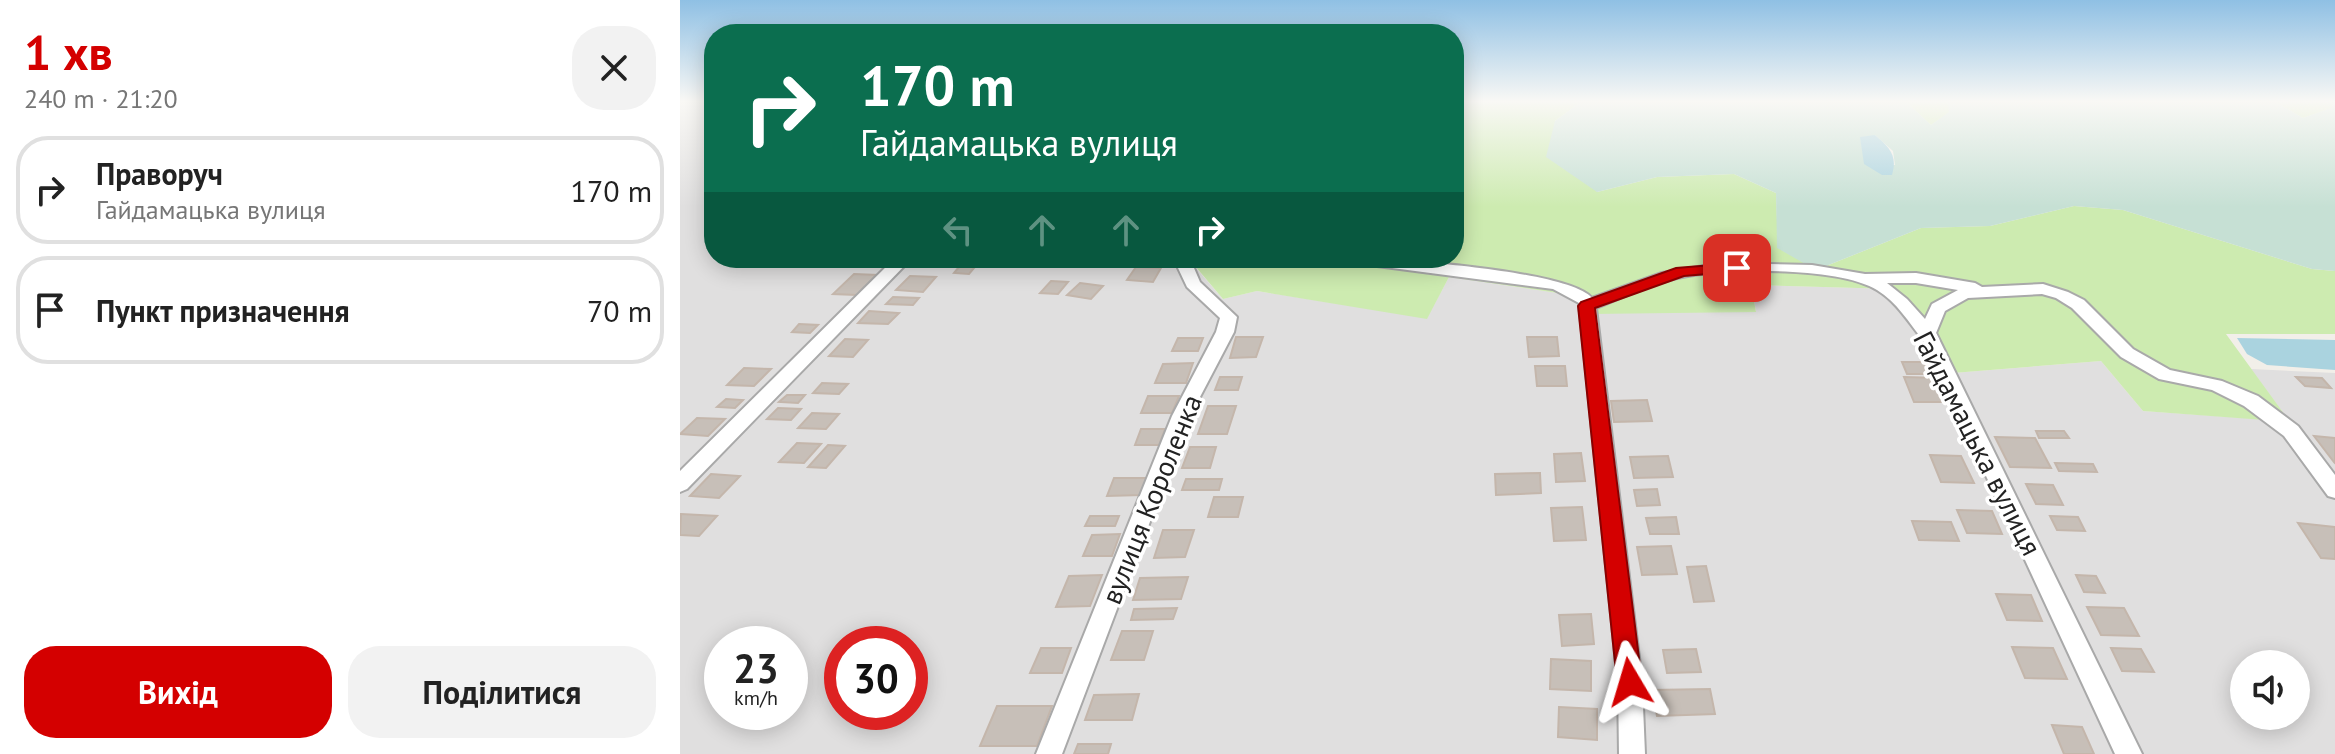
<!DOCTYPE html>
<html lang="uk">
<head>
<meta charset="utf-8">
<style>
	body { margin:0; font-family:"PT Sans",sans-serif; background:#f2f2f2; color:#222; height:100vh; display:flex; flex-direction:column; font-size:30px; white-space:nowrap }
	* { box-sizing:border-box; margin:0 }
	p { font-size:26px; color:#767676 }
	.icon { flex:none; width:44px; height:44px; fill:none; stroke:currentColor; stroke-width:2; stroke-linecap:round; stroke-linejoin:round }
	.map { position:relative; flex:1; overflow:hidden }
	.side { display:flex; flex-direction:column; background:#fff; width:680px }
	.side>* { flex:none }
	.guide { position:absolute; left:24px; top:24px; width:760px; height:244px; border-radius:32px; box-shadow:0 4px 20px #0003; background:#0b6e4f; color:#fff; overflow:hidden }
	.fabs { position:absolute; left:1550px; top:650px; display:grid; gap:16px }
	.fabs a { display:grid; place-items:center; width:80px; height:80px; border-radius:50%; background:#fff; box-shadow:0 4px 20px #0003; font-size:40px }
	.speed { position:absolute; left:24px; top:626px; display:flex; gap:16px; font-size:40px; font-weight:700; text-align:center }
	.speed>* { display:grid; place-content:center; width:104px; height:104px; border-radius:50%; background:#fff; box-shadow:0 4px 20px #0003; line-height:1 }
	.speed small { font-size:20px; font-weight:400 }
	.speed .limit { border:12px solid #d22; background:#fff; color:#111 }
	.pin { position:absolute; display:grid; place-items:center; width:68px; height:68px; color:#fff; margin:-34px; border-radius:16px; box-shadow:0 4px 12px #0006 }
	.me { position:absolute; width:88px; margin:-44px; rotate:353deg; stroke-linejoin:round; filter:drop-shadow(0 0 6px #0008) }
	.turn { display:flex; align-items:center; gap:28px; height:168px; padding:0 24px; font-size:36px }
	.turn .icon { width:104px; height:104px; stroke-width:2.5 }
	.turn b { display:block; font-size:56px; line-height:68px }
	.lanes { display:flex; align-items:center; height:76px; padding:0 24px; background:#0003; justify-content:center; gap:40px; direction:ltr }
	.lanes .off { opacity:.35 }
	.round { display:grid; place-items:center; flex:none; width:84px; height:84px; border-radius:32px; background:#f2f2f2 }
	.overview { display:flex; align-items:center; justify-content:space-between; height:136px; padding:0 24px }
	h1 { font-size:48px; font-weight:700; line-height:60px; color:#d40000 }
	.cta { display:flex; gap:16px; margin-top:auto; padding:16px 24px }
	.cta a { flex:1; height:92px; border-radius:32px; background:#d40000; color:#fff; font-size:32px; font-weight:700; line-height:92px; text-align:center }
	.cta a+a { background:#f2f2f2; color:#222 }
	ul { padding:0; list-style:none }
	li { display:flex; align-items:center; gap:24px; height:108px; margin:0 16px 12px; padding:0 8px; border:4px solid #e0e0e0; border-radius:32px }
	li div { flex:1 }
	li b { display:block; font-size:30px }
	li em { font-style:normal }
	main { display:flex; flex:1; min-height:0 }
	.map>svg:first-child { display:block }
	.residential { fill:#e0dfdf; fill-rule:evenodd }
	.grass { fill:#cdebb0 }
	.wetland { fill:#c6e0d4; fill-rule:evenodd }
	.water { fill:#aad3df }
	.building { fill:#c7bfb8; stroke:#c4b6ab; stroke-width:2 }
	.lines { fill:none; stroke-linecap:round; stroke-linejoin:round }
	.street-casing { stroke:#a9a9a9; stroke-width:4 }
	.street { fill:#fff; fill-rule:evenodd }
	.route { fill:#d40000; stroke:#8a0000; stroke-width:2 }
	.labels { text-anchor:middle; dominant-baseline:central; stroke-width:7; stroke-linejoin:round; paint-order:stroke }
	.street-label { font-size:28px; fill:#222; stroke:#fff }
</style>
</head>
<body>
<main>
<section class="side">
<div class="overview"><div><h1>1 хв</h1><p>240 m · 21:20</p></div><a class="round"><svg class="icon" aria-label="close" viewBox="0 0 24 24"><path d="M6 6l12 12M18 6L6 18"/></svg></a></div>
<ul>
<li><svg class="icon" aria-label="right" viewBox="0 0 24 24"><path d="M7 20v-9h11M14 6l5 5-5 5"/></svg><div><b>Праворуч</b><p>Гайдамацька вулиця</p></div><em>170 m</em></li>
<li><svg class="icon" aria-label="arrive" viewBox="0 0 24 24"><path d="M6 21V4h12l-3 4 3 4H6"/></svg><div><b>Пункт призначення</b></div><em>70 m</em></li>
</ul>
<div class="cta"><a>Вихід</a><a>Поділитися</a></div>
</section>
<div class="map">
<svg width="1655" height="754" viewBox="0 0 1655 754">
	<rect width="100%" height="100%" fill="#f2efe9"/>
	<path class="residential" d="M0 101H34V258H519L515 267 543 299 577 291 747 318 769 277 899 296 1076 311 1071 285 1215 289 1273 373 1421 361 1463 411 1609 421 1571 369 1655 373V754H0ZM42 644H110V712H42ZM162 644H230V712H162ZM1564 664H1616V716H1564Z"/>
	<path class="grass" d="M774 101H902L875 121 917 192 977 177 1054 174 1096 193 1098 247 1136 270 1241 228 1310 226 1394 206 1443 210 1632 269 1655 271V334H1546L1610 422 1463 411 1421 361 1273 373 1214 289 1071 285 1076 312 910 314 898 296 769 277 747 319 577 291 543 299 515 266 519 258H774Z
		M1225 101H1268L1270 112 1251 125Z
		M1593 101H1654L1652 108 1623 118Z"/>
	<path class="wetland" d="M902 101H1225L1251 125 1269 112 1268 101H1593L1623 118 1651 108 1655 101V271L1632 269 1443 210 1394 206 1310 226 1241 228 1136 270 1097 248 1096 193 1054 174 977 177 917 192 866 157 875 121ZM1195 135 1213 151 1215 165 1184 164V147Z"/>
	<path class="water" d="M1195 135C1209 147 1218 155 1212 175H1202L1184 164 1180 137Z
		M1557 338 1655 340V370L1587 365 1567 354Z"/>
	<path class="building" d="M284 261 299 262 289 274 274 273Z
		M456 267 481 268 473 282 447 280Z
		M174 274 197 275 177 295 153 294Z
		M230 276 256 277 243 292 216 290Z
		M371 281 388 282 378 294 360 293Z
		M400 283 423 286 411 299 387 295Z
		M213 297 239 298 233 305 206 304Z
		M189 311 219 313 208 324 178 323Z
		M119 324 138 325 130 333 112 332Z
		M556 337H583L576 357 550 358Z
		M847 337H877L879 356 849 357Z
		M498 338H523L518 351H492Z
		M165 339 188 340 173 357 149 356Z
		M1222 362H1247L1253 374H1227Z
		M513 363 506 383H475L483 364Z
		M855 366H885L887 386H857Z
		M64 368 91 369 74 386 47 385Z
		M540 377H562L558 390H535Z
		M1224 377 1260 378 1265 387H1256L1262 402H1234Z
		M1616 377 1642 378 1651 388 1625 386Z
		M142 383 168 384 159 394 133 393Z
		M107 395H125L118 403 99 402Z
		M468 396H499L492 413H461Z
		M46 399 63 400 55 408 37 407Z
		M967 400 972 421 934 422 931 401Z
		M528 406H556L547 434H518Z
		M98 408 121 409 111 420 87 419Z
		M132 413 159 414 146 429 118 428Z
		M17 418 45 419 28 436 0 434Z
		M461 429H485L479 445H455Z
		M1356 431H1384L1389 438H1359Z
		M1634 436 1655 438V463L1654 462Z
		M1315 437 1355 438 1371 468 1330 467Z
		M117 443 141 444 124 463 99 462Z
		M148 445 165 446 146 468 128 467Z
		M510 447H536L530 468H502Z
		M901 453 905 481 876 482 874 454Z
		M1250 455 1281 456 1294 483 1261 482Z
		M988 456 993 477 954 478 950 457Z
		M1375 463 1413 464 1417 472 1379 471Z
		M860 473 861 493 816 495 815 474Z
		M31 474 60 476 39 498 10 496Z
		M434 478H469L462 495 427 496Z
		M506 479H542L539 490H502Z
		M1346 484 1373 485 1383 505 1356 504Z
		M977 489 980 505 957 506 954 490Z
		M534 497H563L558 517H528Z
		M902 507 906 540 874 541 871 508Z
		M1277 510 1312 511 1322 534 1287 533Z
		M1 514 37 516 19 536 0 535Z
		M410 516H439L435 526H405Z
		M1370 516 1398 517 1405 531 1377 530Z
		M996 517 999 534H970L966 518Z
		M1232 521 1271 522 1279 541 1239 540Z
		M1618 523 1655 527V559L1641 558Z
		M483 530H514L505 557 474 558Z
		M440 534 432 556H403L412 535Z
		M991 546 997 574 962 575 957 547Z
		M1026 566 1034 601 1014 602 1007 567Z
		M422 575 410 606 376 607 389 576Z
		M1396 575 1416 576 1425 593 1404 592Z
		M508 577 501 599 453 600 460 578Z
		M1316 594 1351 595 1362 621 1327 620Z
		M1407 607 1444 608 1459 636 1421 635Z
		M497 608 493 619 451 620 454 609Z
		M911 614 914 644 882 646 879 615Z
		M442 631H473L464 660H431Z
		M1332 647 1373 648 1387 679 1345 678Z
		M361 648H391L382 673H350Z
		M1431 648 1461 649 1474 672 1442 671Z
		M1016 649 1021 672 987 673 983 650Z
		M871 659 911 661V691L870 689Z
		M1030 689 1035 714 977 716 972 690Z
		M459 694 452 720H405L414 695Z
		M317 706H372L357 746H300Z
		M879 707 917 709V740L878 737Z
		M1372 725 1402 727 1414 754H1384Z
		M398 744H431L428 754H394Z"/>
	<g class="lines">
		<g class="street-casing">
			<path id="street" d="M215 258H232L7 489 0 492V471Z
				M501 258H517L514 268 520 282 557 317 554 332 510 416 382 754H356L492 416 536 332 540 318 507 287 498 268Z
				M666 258C709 258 888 270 912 298L982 273 1042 263 1132 265 1185 274 1236 273 1295 283 1302 287 1363 284 1388 292 1404 300 1453 349 1490 370 1542 381 1578 396 1618 426 1655 475V498L1648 496 1604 436 1564 406 1532 390 1479 379 1441 357 1392 308 1376 298 1362 294 1288 298 1265 311 1256 333 1462 754H1435L1243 340C1229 323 1217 302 1197 290 1158 266 1042 268 997 278 969 285 942 297 916 308L962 682 965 754H939L938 682 899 303 873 289 674 263ZM1207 283H1236L1278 290 1252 304 1245 319 1227 299Z"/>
		</g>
		<use href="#street" class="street"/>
	</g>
	<linearGradient id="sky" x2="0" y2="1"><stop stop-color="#8fc0e4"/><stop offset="0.49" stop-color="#f9f8f5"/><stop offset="1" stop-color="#f9f8f5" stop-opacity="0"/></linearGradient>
	<rect width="1655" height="207" fill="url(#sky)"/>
	<path class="route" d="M1057 263 1064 268 1062 271 1004 276 915 308 962 682 959 690 950 694 941 690 937 682 898 306 901 302 996 268Z"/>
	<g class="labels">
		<g class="street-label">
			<text transform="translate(1298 443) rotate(63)">Гайдамацька вулиця</text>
			<text transform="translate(471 499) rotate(-68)">вулиця Короленка</text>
		</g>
	</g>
</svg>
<div class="fabs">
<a><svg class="icon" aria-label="sound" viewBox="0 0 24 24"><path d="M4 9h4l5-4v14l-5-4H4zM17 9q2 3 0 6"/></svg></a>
</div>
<div class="speed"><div>23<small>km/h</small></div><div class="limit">30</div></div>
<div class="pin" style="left:1057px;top:268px;background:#d93025"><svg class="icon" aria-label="arrive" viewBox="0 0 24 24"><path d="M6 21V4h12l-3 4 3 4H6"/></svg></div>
<svg class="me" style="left:950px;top:682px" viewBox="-20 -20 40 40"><path d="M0-17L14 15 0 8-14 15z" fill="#d40000" stroke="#fff" stroke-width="4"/></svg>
<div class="guide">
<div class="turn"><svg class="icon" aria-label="right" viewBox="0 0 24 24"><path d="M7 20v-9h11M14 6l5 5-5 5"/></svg><div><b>170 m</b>Гайдамацька вулиця</div></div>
<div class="lanes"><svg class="icon off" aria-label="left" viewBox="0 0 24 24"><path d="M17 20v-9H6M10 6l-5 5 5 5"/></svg><svg class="icon off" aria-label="ahead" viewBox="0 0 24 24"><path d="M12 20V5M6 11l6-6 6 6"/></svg><svg class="icon off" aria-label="ahead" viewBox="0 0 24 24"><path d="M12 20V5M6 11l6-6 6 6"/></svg><svg class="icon" aria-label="right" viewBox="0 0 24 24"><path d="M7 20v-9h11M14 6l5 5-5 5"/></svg></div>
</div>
</div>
</main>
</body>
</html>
